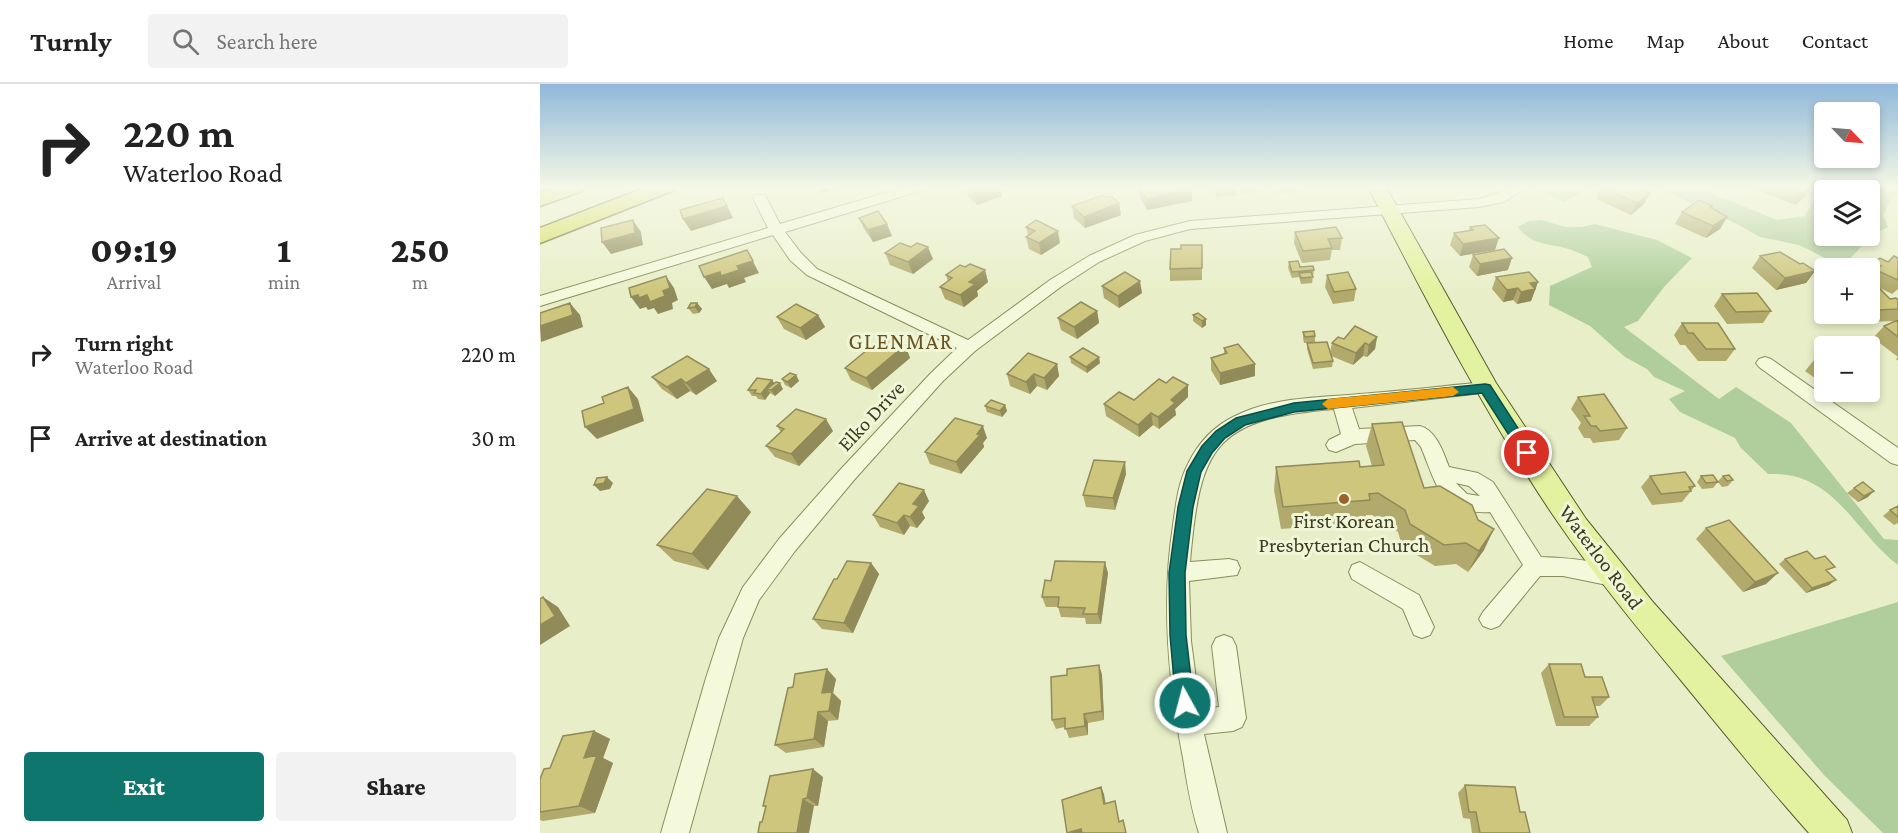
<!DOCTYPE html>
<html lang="en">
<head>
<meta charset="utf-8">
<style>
	body { margin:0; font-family:"Crimson Pro",serif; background:#f2f2f2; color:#222; height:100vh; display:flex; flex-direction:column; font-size:22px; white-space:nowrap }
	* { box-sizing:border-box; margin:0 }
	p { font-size:20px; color:#767676 }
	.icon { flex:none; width:33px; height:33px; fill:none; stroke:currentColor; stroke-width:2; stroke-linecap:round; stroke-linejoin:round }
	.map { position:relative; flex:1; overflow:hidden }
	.sheet { display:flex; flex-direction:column; background:#fff; width:540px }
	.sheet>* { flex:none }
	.banner { background:#fff; color:#222; overflow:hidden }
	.needle { width:39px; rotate:115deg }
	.buttons { position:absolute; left:1274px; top:18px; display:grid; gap:12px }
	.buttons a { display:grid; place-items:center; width:66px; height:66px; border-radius:6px; background:#fff; box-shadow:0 3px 9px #0003; font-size:30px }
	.pin { position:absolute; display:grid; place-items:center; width:51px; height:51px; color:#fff; margin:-26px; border:3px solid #fff; border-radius:50%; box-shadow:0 2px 6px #0007 }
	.me { position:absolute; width:66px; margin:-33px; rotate:353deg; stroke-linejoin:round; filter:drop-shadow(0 0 4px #0008) }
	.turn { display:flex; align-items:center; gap:21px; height:126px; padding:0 24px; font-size:27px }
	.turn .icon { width:78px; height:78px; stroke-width:2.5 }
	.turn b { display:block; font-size:42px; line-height:51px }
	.eta { display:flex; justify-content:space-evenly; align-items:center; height:102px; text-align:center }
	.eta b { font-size:36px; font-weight:800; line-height:42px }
	.button { display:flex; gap:12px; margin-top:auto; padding:12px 24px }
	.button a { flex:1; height:69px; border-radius:6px; background:#0f766e; color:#fff; font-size:24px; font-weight:800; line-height:69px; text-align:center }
	.button a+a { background:#f2f2f2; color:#222 }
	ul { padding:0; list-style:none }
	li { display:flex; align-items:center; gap:18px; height:84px; padding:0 24px }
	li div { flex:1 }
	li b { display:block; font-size:22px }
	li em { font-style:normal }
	header { display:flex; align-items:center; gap:36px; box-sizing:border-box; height:84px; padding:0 30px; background:#fff; border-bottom:2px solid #e0e0e0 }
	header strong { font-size:28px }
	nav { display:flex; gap:33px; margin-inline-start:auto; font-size:21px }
	.search { width:420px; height:54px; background:#f2f2f2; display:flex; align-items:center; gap:15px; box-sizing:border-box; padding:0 21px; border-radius:6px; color:#767676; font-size:22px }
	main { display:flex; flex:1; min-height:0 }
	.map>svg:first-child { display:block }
	.green { fill:#afce9b }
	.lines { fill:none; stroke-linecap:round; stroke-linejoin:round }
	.minor-casing { stroke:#8a8c5c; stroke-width:2 }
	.major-casing { stroke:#5a5830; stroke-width:2 }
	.highway-casing { stroke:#5a5830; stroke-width:3 }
	.minor { fill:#f4f9dc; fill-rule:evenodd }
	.major { fill:#e3f2a0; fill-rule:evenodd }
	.highway { fill:#d7de59; fill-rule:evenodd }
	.wall { fill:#b1aa6c }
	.shaded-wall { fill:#908b58 }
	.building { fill:#cec67d; stroke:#908b58; stroke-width:1.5 }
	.route { fill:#0f766e; stroke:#0a4d48; stroke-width:1.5 }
	.slow { fill:#f59e0b }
	.poi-dot { fill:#9c622b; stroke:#f0f6d8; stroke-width:2 }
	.labels { text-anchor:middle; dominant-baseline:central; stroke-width:6; stroke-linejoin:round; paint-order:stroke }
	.street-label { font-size:21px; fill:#3c3b20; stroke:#f0f6d8 }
	.poi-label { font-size:21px; fill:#3c3b20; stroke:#f0f6d8 }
	.neighbourhood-label { font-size:22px; letter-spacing:1.5px; fill:#69531f; stroke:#f0f6d8 }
</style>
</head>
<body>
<header>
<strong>Turnly</strong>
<div class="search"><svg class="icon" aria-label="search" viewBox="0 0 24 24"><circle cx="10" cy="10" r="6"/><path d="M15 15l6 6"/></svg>Search here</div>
<nav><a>Home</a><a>Map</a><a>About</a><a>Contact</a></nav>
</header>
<main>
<section class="sheet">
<div class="banner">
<div class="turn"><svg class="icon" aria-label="right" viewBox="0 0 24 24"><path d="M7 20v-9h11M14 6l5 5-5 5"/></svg><div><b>220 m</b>Waterloo Road</div></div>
</div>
<div class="eta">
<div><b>09:19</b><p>Arrival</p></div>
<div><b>1</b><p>min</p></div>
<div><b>250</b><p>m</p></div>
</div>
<ul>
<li><svg class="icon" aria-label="right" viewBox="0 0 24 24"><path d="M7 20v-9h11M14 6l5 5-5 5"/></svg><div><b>Turn right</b><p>Waterloo Road</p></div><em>220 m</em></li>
<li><svg class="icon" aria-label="arrive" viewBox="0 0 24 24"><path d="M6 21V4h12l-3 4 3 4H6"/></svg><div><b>Arrive at destination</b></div><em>30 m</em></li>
</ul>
<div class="button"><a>Exit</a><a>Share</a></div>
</section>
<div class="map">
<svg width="1358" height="749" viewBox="0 0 1358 749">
	<rect width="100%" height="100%" fill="#e8efc8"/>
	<path class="green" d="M1005 103H1052L1023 118 1002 107Z
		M1116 103H1156L1237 136 1265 132 1277 110 1284 111V152H1329V114L1346 103H1358V111L1353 112 1343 131 1348 143 1332 151 1304 181 1289 176 1259 161 1220 153 1197 140Z
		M1001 136 1026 143H1042L1055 140 1117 156 1152 174 1124 203 1098 237 1084 243 1179 315 1196 303 1251 339 1344 455 1358 456V481C1313 447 1295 387 1228 390L1201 364 1195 354 1140 328 1129 315 1145 307 1114 293 1107 285 1085 273 1050 242 1009 221 1010 202 1052 183 1048 173C1041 170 1033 166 1025 164 1006 159 991 161 978 143L989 137Z
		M1358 518V749H1343L1284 691 1181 572Z"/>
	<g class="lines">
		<g class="minor-casing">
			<path id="minor" d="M365 103H385L383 106 245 148 261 169 277 185 428 256 510 196 549 172 595 151 650 137 939 115C956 111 969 102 987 103L964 118 939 123 650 145 605 157 559 178 522 202 435 267 403 297 314 396 255 467 219 516 203 554 149 749H121L166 594 179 554 203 503 239 455 300 386 391 289 417 264 267 191 250 176 233 151 0 222V212L228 144 213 114 215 111H225L240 140Z
				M1270 103H1290L1294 106H1284V109Z
				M1225 273 1231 275 1358 364V381L1351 379 1219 283 1216 279 1219 275Z
				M945 298 951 300 954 304 951 308 812 324 819 345 880 342C897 347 903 368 909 383L938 389 953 398 1001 473C1027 474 1055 476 1080 485L1083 492 1080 499 1072 502 1023 492H1000L959 542 951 545 943 542 939 535 943 528 983 481 950 428C900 431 897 401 881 363L875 356 815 360 796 368 789 366 786 361 789 356 801 350 794 325C673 335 660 363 650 478L689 475 697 477 700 484 697 491 649 497 651 557 660 625 679 623 672 562 676 554 684 551 692 554 696 562 706 634 702 643 693 647 664 650 687 749H659C651 725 647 699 643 674 628 597 621 518 633 441 636 420 638 399 648 380 658 359 674 342 695 332 732 313 778 314 819 310 861 307 903 302 945 298ZM916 399 929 402 940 412 927 410Z
				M820 478 879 511 894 543 890 551 882 554 874 551 863 525 812 495 809 488 812 481Z"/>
		</g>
		<g class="major-casing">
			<path id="major" d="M828 103H846L956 299 1046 435 1112 517 1307 736 1312 749H1269C1226 701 1185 650 1144 600 1098 545 1053 490 1013 431 943 327 886 215 828 103Z"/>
		</g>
		<g class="highway-casing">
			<path id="highway" d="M17 103H45L42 107 0 122V109Z
				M107 103H135L132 107 0 159V144Z"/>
		</g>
		<use href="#minor" class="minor"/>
		<use href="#major" class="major"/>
		<use href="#highway" class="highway"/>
	</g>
	<path class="wall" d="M425 103H459L462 112 437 121 428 112Z
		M598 103H650L652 105V117L607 126 599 112Z
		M674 103H697V111L676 113Z
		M699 103H718L717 108 701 109Z
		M737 103H764V107L739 109Z
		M1061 103 1104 120 1091 131 1056 115Z
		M1210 103H1272L1265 113 1255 121Z
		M566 113 579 119 581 131 545 144 534 134 532 122Z
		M1172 122 1171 124 1187 133 1180 145 1166 154 1135 140 1142 128Z
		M319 134 352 152 333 158 324 145Z
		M486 143 520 159 501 171 489 165 486 153 488 151Z
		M930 143 955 166 920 172 910 161 914 149 929 147Z
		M755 148 802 154 800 166H792L790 176 762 179 754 159Z
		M662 161V196L630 197V185L641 165Z
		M345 169 393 175 373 190 350 181Z
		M933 171 968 186 937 192 929 183Z
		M1220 172 1260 180 1275 187 1266 199 1236 206 1212 184Z
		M1358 174V205L1352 210 1340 204 1350 215 1358 216V235L1356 237 1327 238 1319 230H1329V200H1331L1329 199 1330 194 1329 193V184L1333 179 1348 178Z
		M749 178 760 183 774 186 772 199 761 200 759 193 752 194 748 184Z
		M425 183 445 186 448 198 437 207 438 212 424 223 405 215 400 203 408 197 406 191Z
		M787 191 816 205 814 217 793 220 785 203Z
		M956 193 998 198 991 217 977 220 973 216 963 218 952 205Z
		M562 202 602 209 579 224 564 214Z
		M1182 210 1231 227 1223 239 1187 240 1174 222Z
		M157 219 162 225 159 229 153 230 148 224Z
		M557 227 559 239 537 255 521 246 518 234Z
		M278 231 285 243 266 256 244 245 237 233Z
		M653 231 666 241 662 244 653 237Z
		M1358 236V277L1356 275 1358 273 1333 254 1344 242Z
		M1142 239 1195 265 1186 277H1158L1145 261H1140L1134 251Z
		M763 248 775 252V258L764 259 763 254Z
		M837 253 835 265 827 273 823 272 813 281 791 272 793 277 792 283 773 285 767 265V259L790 268 792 259 804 255Z
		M365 261 370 274 332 306 311 296 305 284Z
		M684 264 715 292 680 301 671 286V274L684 270Z
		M1284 272V298L1282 299 1265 287 1275 275Z
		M530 273 560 279 547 289 531 279Z
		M517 280 519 292 507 306 497 302 490 310 470 302 467 290Z
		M256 291 259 297 251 304 245 301 242 295Z
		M112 293 177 297 156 311 150 307 137 315 122 305Z
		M232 296 234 299 243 305 235 312 230 309 225 316 218 315 216 312H212L208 306Z
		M1300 308H1317L1307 312Z
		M648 313 635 325 636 331 619 345 613 341 599 353 566 332 564 320 594 316Z
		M1038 313 1087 344 1079 356 1053 359 1050 354H1044L1038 344 1041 339 1031 325Z
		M465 321 467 327 462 333 447 328 445 322Z
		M832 340 884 404 944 466 928 488 916 480 895 482 862 462 858 448 832 431H826L825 438 741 445 734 406 736 383 832 382 826 362Z
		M237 342 293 347 259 382 235 373 226 362 241 348Z
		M447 354 443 359 444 363 421 390 390 380 385 368Z
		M586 390 575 426 546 423 543 411Z
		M1110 392 1155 402 1142 418 1112 421 1101 403Z
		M1161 392 1178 397 1183 392 1193 396 1188 402 1182 403 1178 398 1173 404 1162 405 1157 398Z
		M1314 404 1328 413 1318 418 1307 409Z
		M389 417 382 428 385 434 377 444 370 442 364 451 340 443 333 431Z
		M1358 422V439L1354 441 1343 432 1350 426Z
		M211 428 168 486 134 477 117 461Z
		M1166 444 1226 500 1203 508 1156 455Z
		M1245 475 1288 488 1289 501 1266 509 1239 480Z
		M331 479 339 490 313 549 282 545 273 535 297 495Z
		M568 489 561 540H546L545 534 521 533 518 523H506L502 513 511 497Z
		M1009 580 1045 593 1069 613 1060 622H1055L1058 633 1049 642H1016L1001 589Z
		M559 581 562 591 564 636 548 639V651L529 654 525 643 516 645 512 636 527 591Z
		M296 595 293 609 301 617 298 636 288 637 284 663 246 669 235 661Z
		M54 647 70 655 63 674 73 679 55 729 3 737 0 736V695L10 684Z
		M283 693 278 722 225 723 223 722Z
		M925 701 980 728 990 749H932L930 735 923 734 918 709Z"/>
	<path class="shaded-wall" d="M279 103H304L282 109Z
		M452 103H459L462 112 437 121 434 109Z
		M1272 103 1265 113 1255 121 1262 109Z
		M652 105V117L607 126 606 115Z
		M1110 109 1104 120 1091 131 1097 119Z
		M183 114 193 134 151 147 143 135Z
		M579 119 581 131 545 144 544 133Z
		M1187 133 1180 145 1166 154 1173 142Z
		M93 136 101 148 103 161 71 170 62 158Z
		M347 140 352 152 333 158 328 146Z
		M518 147 520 159 501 171 499 159Z
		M959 154 955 166 920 172 923 160Z
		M388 163 393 175 373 190 368 178Z
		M207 166 219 189 204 194 206 198 189 204 187 200 172 205 164 193 197 182Z
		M972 174 968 186 937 192 940 180Z
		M445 186 448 198 437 207 438 212 424 223 420 211 429 198Z
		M1275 187 1266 199 1236 206 1245 194Z
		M126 192 134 204 138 216 132 219 133 225 118 230 114 224 108 226 106 223 100 225 91 213 98 211H107L123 207Z
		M600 197 602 209 579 224 578 212Z
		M998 198 991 217 977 220 981 208 990 199Z
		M978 204 973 216 963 218 967 206Z
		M30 219 40 231 43 243 1 258 0 242Z
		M157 219 162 225 159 229 155 223Z
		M557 227 559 239 537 255 534 243Z
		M278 231 285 243 266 256 260 244Z
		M666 235V241L662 244V237Z
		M837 253 835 265 827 273 829 261Z
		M825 259 823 272 813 281 816 269Z
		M365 261 370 274 332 306 326 294Z
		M559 273 560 279 547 289 546 283Z
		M517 280 519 292 507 306 504 294Z
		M715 280V292L680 301V289Z
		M169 285 177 297 156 311 146 299Z
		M494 290 497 302 490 310 486 298Z
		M256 291 259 297 251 304 247 298Z
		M1337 292 1329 301V295Z
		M141 295 150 307 137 315 127 303Z
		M232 296 236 302 240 299 243 305 235 312 231 306 227 305 230 309 225 316 221 310Z
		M648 301V313L635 325 636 331 619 345 618 333 631 316Z
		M88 303 98 315 104 337 57 355 45 343Z
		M1311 308H1317L1307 312Z
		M465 321 467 327 462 333 460 327Z
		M611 329 613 341 599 353 598 341Z
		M286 335 293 347 259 382 251 370Z
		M443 342 447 354 443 359 444 363 421 390 416 378Z
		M585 378 586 390 575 426 573 414Z
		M67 393 73 399 70 405 60 407 54 401Z
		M384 406 389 417 382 428 385 434 377 444 370 433 373 420Z
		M1334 407 1328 413 1318 418 1324 412Z
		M197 412 211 428 168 486 152 470Z
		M364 431 370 442 364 451 357 439Z
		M954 445 944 466 928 488 939 467Z
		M565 478 568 489 561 540 558 530Z
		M331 479 339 490 313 549 304 539Z
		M1238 489 1226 500 1203 508 1215 498Z
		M1296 496 1289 501 1266 509 1272 504Z
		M3 513 18 523 30 542 0 561V541Z
		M559 581 562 591 564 636 562 627Z
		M287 585 296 595 293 609 301 617 298 636 289 627 282 609Z
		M278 628 288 637 284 663 274 655Z
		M544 630 548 639V651L545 642Z
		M54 647 70 655 63 674 73 679 55 729 39 722 44 674Z
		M273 685 283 693 278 722 267 714Z
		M561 703 564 710 567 727 564 720Z
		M263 715 274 722 269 749H257Z
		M541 745 543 749H529Z"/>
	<path class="building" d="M427 103H452L434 109Z
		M599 103H650L652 105 606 115Z
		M1061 103H1096L1110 109 1097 119Z
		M1245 103H1271L1262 109Z
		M563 111 566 113 571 112 579 119 544 133 532 122Z
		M183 114 187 122 143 135 140 126Z
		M1159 116 1172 122 1170 123 1187 133 1173 142 1142 128Z
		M338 127 347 140 328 146 319 134Z
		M93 136 95 149 62 158 61 144Z
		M496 136 518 147 499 159 486 153 495 147 486 143Z
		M945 141 959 154 923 160 914 149 933 146 930 143Z
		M796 143 802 154 788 155 792 164 763 167 755 148Z
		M360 159 371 163 377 159 388 163 368 178 345 169Z
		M641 161H662V184L630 185 631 165H641Z
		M964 165 972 174 940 180 933 171Z
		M207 166 213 177 197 182 199 186 181 192 180 188 164 193 159 182Z
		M1240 168 1260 180 1263 179 1275 187 1245 194 1220 172Z
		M1354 172 1358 174V196L1336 186 1341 182 1333 179 1340 174 1348 178Z
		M758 177 760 183 773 182 774 186 752 188 749 178Z
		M430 180 445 186 429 198 435 200 420 211 400 203 412 194 406 191 420 181 425 183Z
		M585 188 600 197 578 212 562 202Z
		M771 188 773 193 761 194 759 189Z
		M808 188 816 205 794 208 787 191Z
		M989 188 998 198 990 199 995 205 981 208 978 204 967 206 956 193Z
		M126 192 130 204 123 207 125 212 110 218 107 211 99 214 98 211 91 213 89 204Z
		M1329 200H1335L1350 215 1356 214 1358 216V225L1337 226 1329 218Z
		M1217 209 1231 227 1196 228 1182 210Z
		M541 218 557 227 534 243 518 234Z
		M30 219 33 231 0 242V229Z
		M151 219H157L155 223 148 224Z
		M256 220 278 231 260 244 237 233Z
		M658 229 666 235 662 237 653 231Z
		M1358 236V253L1344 242Z
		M1142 239H1178L1195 265H1166L1153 249H1148Z
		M815 242 837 253 829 261 825 259 816 269 792 259 798 253 804 255Z
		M774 247 775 252 765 253 763 248Z
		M343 253 365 261 326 294 305 284Z
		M787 258 793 277 773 279 767 259Z
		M698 260 715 280 680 289 671 274 687 269 684 264Z
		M543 264 559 273 546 283 530 273Z
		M488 269 517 280 504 294 494 290 486 298 467 290Z
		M147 272 169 285 146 299 141 295 127 303 112 293Z
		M1284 272V281L1275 275Z
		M1329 286 1337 292 1329 295Z
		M250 289 256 291 247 298 242 295Z
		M633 293 648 301 631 316 635 319 618 333 611 329 598 341 564 320 579 308 594 316 619 295 626 299Z
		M217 294 232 296 221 310 214 309 216 306H208Z
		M236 298 240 299 231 306 227 305Z
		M88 303 94 325 45 343 42 327 64 319 62 313Z
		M1064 310 1087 344 1060 347 1056 342H1051L1044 332H1050L1038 313Z
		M451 316 465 321 460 327 445 322Z
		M256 325 286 335 251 370 226 362 244 345 237 342Z
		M415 334 443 342 437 350 440 351 416 378 385 368Z
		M862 338 884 404 900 402 932 421 938 436 954 445 939 467 926 459 904 461 870 440 865 426 838 409 829 410 830 416 743 423 736 383 819 377 820 383 844 381 832 340Z
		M554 376 585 378 573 414 543 411Z
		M1145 388 1155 402 1149 403 1151 407 1121 410 1110 392Z
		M1173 391 1178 398 1166 399 1161 392Z
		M1189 391 1193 396 1187 397 1183 392Z
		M67 393 64 399 54 401 57 394Z
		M1323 398 1334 407 1324 412 1314 404Z
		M359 399 384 406 373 420 379 422 370 433 364 431 357 439 333 431Z
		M167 405 197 412 152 470 117 461Z
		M1358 422V433L1350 426Z
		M1189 436 1238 489 1215 498 1166 444Z
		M1267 467 1275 475 1285 472 1295 483 1286 486 1296 496 1272 504 1245 475Z
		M307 477 331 479 304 539 273 535 294 495H297Z
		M515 477 565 478 558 530H543L545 524 518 523 519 513H502L505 496 511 497Z
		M3 513 15 532 0 541V515Z
		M1009 580H1041L1045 593H1062L1069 613H1052L1058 633H1024Z
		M559 581 562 627 544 630 545 642 525 645V634L512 636 511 593 527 591V585Z
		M287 585 282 609 292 608 289 627 278 628 274 655 235 661 248 604 253 603 255 590Z
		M54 647 44 674 57 671 39 722 0 728V695L4 685 10 684 23 652Z
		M273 685 267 714 263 715 257 749H218L220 738H222L226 722H223L230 692Z
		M925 701 975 703 980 728H985L990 749H940L936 728H929Z
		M561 703 564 720 575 717 579 738 583 736 586 749H542L541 745 527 749 522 716Z"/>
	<linearGradient id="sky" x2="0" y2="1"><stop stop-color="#8fb8d9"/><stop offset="0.5" stop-color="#f5f8e6"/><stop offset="1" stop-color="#f5f8e6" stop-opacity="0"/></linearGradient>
	<rect width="1358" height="207" fill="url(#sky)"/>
	<path class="route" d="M945 300 950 301 992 366 994 369 992 373H983L942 309 754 328 705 341 685 354 672 369 661 388 653 423 645 489 646 551 654 619 651 625 645 628 639 625 636 619 630 551 629 489 638 423 647 387 662 362 676 347 696 334 754 319Z"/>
	<path class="slow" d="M913 303 919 308 913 312 788 325 782 320 788 315Z"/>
	<circle class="poi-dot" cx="804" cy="415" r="6"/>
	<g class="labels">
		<g class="street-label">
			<text transform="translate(331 332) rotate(-47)">Elko Drive</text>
			<text transform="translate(1061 473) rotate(53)">Waterloo Road</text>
		</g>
		<g class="poi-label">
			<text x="804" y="437">First Korean<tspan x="804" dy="24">Presbyterian Church</tspan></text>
		</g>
		<g class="neighbourhood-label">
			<text x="361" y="257">GLENMAR</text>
		</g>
	</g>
</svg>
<div class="buttons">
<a><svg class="needle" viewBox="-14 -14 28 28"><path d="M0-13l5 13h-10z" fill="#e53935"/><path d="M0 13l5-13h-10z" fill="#767676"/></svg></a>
<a><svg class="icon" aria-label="layers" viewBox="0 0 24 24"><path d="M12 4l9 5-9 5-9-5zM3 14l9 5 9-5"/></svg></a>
<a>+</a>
<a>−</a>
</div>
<div class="pin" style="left:987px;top:369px;background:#d93025"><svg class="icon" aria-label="arrive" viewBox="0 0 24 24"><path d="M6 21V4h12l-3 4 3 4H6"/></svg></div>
<svg class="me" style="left:645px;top:619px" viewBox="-20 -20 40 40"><circle r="17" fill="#0f766e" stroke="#fff" stroke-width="3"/><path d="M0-11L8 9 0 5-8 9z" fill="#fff"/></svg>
</div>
</main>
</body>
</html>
